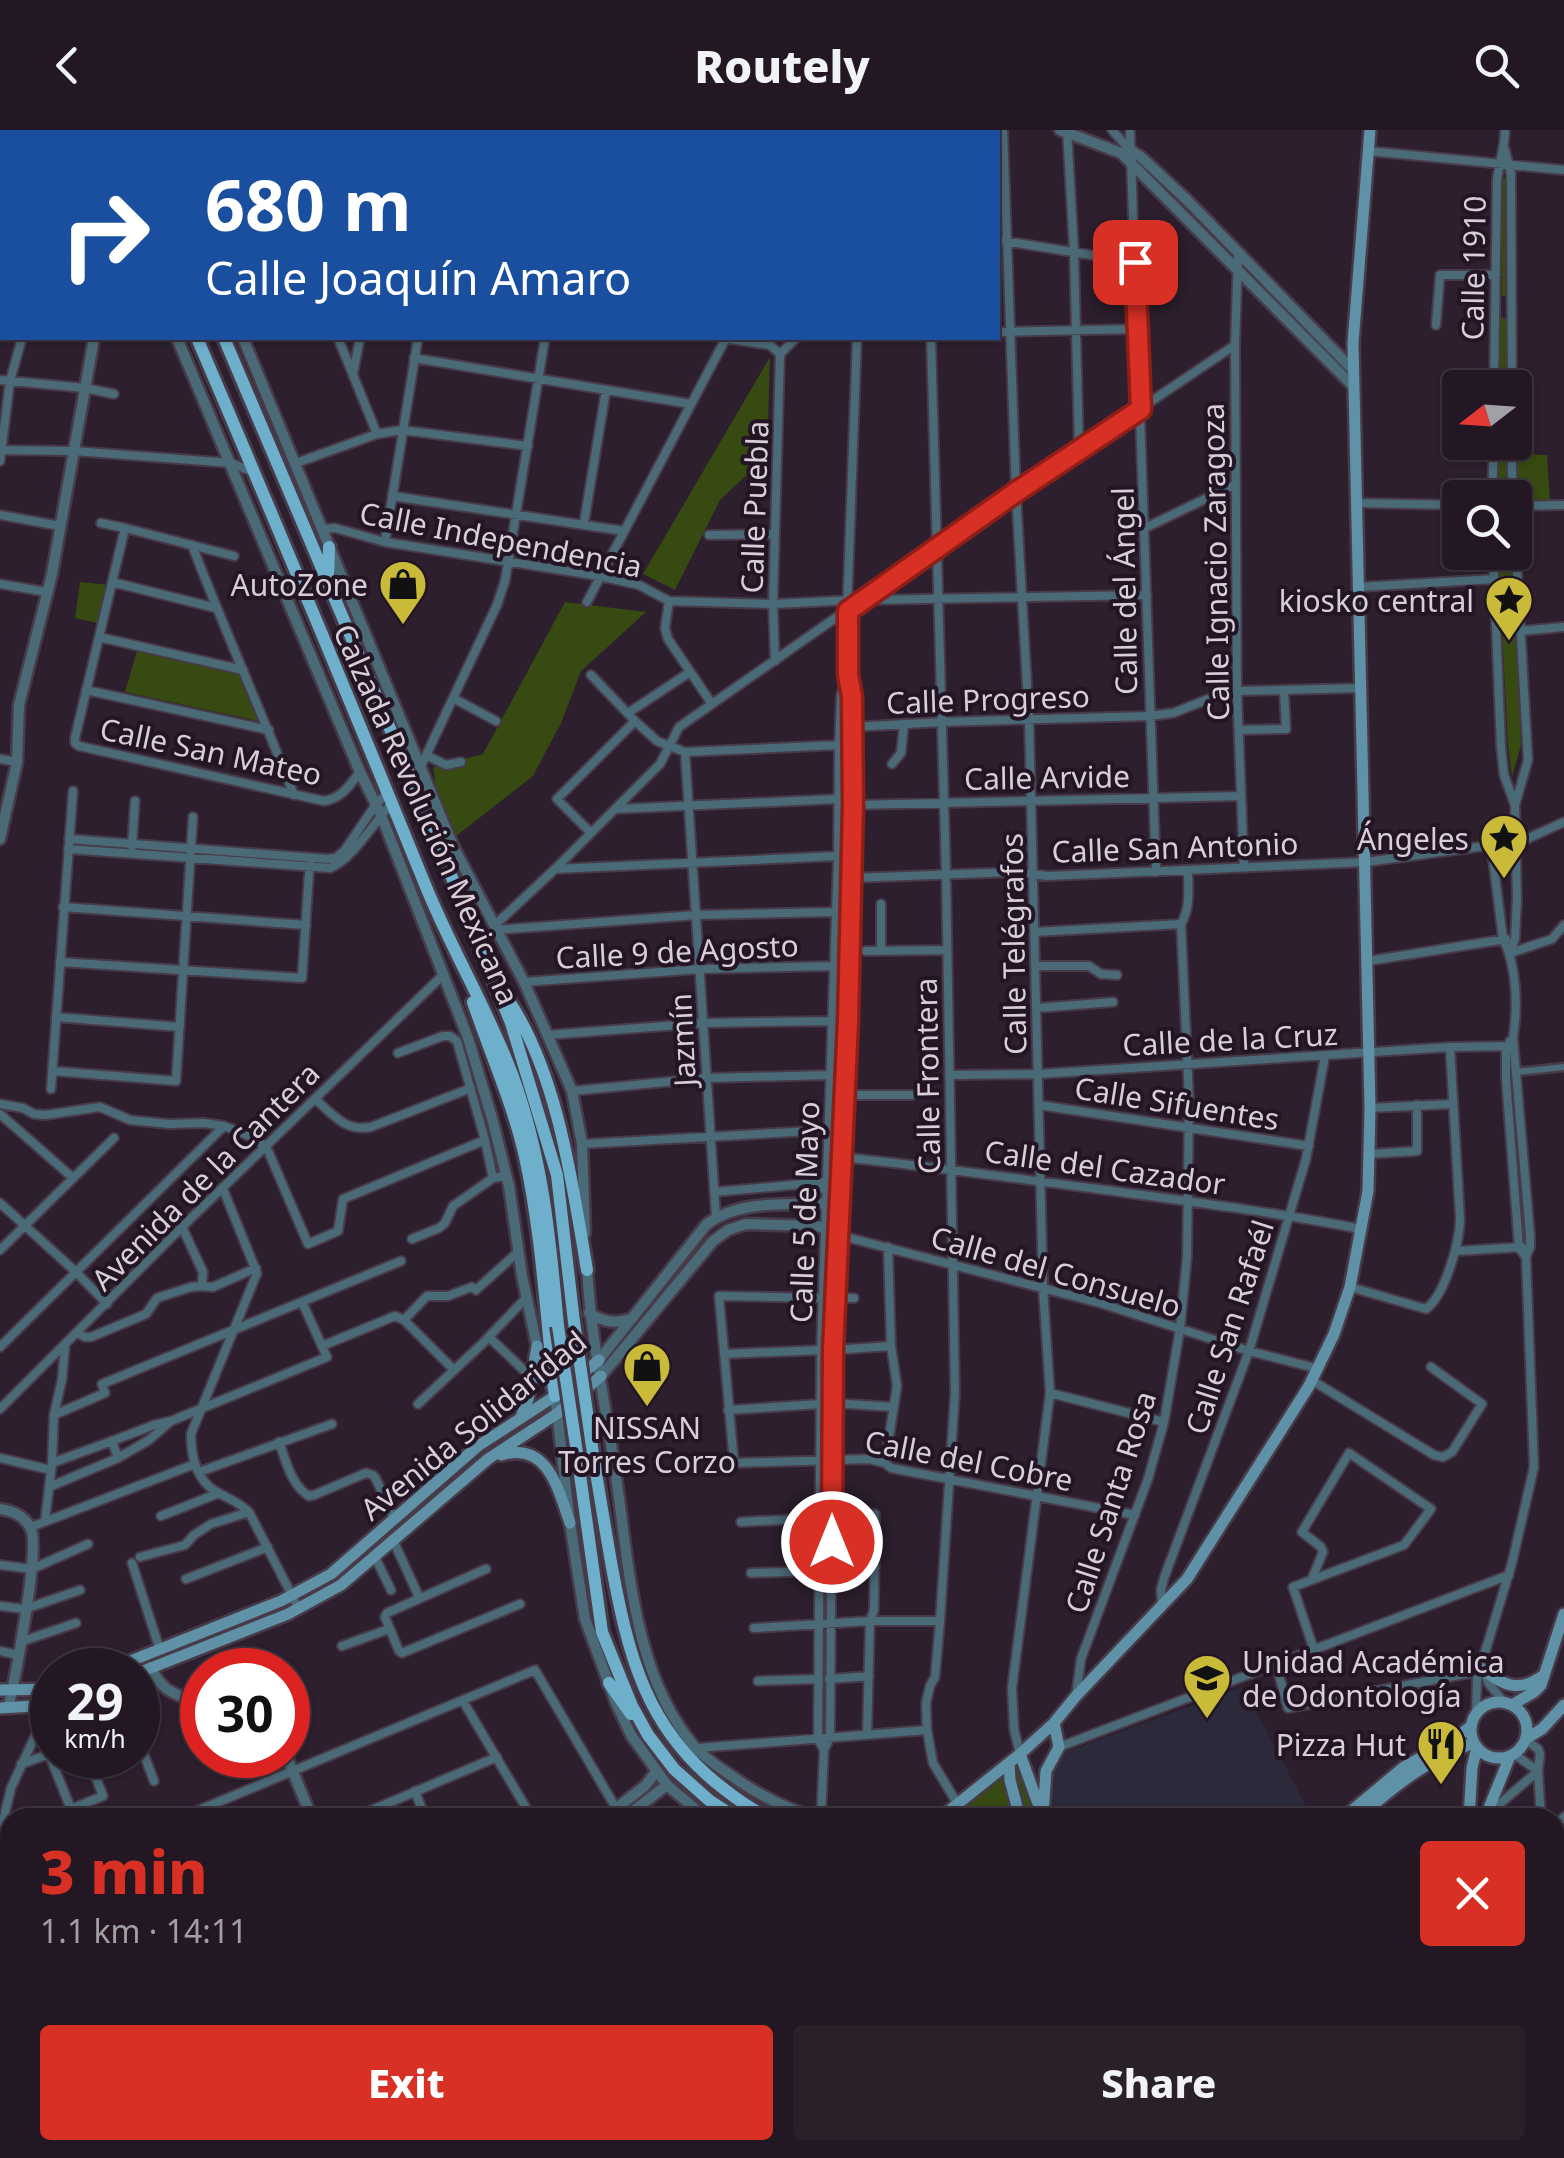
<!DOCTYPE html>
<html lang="en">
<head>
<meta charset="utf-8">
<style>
	body { margin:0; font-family:"Noto Sans",sans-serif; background:#2a202a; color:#f1f3f6; height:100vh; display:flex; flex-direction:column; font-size:38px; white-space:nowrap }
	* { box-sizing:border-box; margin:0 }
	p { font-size:32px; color:#a29fa5 }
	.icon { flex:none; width:55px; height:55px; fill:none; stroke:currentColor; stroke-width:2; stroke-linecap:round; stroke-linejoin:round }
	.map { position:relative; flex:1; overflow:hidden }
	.side { position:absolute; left:0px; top:1678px; width:1565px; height:352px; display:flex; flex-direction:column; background:#221722; border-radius:30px 30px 0 0; box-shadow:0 2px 8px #0004,0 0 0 2px #3f3640 }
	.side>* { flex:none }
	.banner { position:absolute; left:0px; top:0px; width:1000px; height:210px; box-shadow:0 2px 8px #0004,0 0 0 2px #3f3640; background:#1a4fa0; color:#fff; overflow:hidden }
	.needle { width:65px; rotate:253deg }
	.controls { position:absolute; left:1442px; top:240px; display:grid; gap:20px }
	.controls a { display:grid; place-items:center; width:90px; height:90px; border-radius:10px; background:#221722; box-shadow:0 2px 8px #0004,0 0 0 2px #3f3640; font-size:50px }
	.speed { position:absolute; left:30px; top:1518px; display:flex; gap:20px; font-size:50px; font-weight:700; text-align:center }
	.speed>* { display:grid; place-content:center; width:130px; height:130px; border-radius:50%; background:#221722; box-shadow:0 2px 8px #0004,0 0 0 2px #3f3640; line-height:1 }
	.speed small { font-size:25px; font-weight:400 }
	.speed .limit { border:15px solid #d22; background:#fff; color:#111 }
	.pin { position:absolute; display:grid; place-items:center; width:85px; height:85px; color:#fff; margin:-42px; border-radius:20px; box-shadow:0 5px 15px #0006 }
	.me { position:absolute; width:110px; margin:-55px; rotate:0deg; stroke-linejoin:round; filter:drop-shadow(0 0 8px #0008) }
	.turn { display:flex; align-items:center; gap:35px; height:210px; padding:0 40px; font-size:45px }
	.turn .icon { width:130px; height:130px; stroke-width:2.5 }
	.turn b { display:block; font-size:70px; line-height:85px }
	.round { display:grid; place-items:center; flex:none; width:105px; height:105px; border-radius:10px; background:#2a202a }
	.headline { display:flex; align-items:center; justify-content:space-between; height:170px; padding:0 40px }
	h1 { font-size:60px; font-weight:800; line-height:75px; color:#d93025 }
	.cta { display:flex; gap:20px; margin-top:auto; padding:20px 40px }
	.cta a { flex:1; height:115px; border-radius:10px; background:#d93025; color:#fff; font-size:40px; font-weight:800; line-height:115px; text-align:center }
	.cta a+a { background:#2a202a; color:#f1f3f6 }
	header { display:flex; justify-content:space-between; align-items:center; height:130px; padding:0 40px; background:#221722; font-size:45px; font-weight:800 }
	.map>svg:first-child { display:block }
	.education { fill:#2c293a }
	.green { fill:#364a11 }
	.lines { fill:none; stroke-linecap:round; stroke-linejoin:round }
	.pedestrian-casing { stroke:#483b49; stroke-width:11 }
	.minor-casing { stroke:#483b49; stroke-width:12 }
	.tertiary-casing { stroke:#483b49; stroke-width:15 }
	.secondary-casing { stroke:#483b49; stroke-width:16 }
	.primary-casing { stroke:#483b49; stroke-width:18 }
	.pedestrian { stroke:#4b6a78; stroke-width:6 }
	.minor { stroke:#4b6a78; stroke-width:8 }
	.tertiary { stroke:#4b6a78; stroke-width:10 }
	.secondary { stroke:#5f91a7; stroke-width:11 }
	.primary { stroke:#6eb0cc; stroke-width:12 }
	.primary-bridge-casing { stroke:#483b49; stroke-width:18; stroke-linecap:butt }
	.primary-bridge { stroke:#6eb0cc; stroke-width:12 }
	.route-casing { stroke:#8d1f18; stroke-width:25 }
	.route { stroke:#d93025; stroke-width:18 }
	.labels { text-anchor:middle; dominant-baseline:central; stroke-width:8; stroke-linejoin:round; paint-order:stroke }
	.street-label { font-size:30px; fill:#d8ced8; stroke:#231524 }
	.poi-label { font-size:30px; fill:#d8ced8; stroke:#231524; text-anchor:end }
</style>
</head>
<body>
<header><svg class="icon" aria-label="back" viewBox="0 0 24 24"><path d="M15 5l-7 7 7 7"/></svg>Routely<svg class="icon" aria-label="search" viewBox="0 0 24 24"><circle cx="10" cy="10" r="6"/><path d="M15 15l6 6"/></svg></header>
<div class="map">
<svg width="1564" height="2028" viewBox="0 0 1564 2028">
	<rect width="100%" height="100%" fill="#2d1f2e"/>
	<path class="education" d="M1243 1557 1312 1687 1046 1688 1047 1642 1062 1623Z"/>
	<path class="green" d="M1502 48H1508V166H1502Z
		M1499 186 1510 191 1508 257 1498 258Z
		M770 227 767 326 720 370 675 460 643 444Z
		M1497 313H1508L1507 358H1497Z
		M1517 324 1547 325 1550 370H1518Z
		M1498 423H1513L1521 615 1512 647 1508 615Z
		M80 452 109 455 98 493 75 488Z
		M565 472 646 482 581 541 561 593 533 646 456 706 447 694 437 665 433 637 483 624Z
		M137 521 242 543 258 591 125 562Z
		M1021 1629 1040 1687H951Z
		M1167 2020H1255L1256 2028H1167Z"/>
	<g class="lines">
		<g class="pedestrian-casing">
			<path id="pedestrian" d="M1516 942 1564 937"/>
		</g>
		<g class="minor-casing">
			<path id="minor" d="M254 0 255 2
				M298 0 325 2
				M927 0V2
				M1003 0 1016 362 1029 590 1043 1158 1050 1263 1012 1558 1014 1599 1020 1624
				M1067 0 1074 121 1079 319
				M1112 0 1130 20
				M1130 0 1156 742
				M59 2 60 0
				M492 2V0
				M647 2 648 0
				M806 2 807 0
				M862 2 863 0
				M1505 20 1511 44 1512 258
				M1368 21 1564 40
				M998 110 1135 132
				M0 111H2
				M1238 125 1235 215 1237 561 1244 738
				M0 180 2 181
				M1436 195 1440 145H1496
				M998 202 1137 199
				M338 208 377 304
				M724 208 770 215 780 224
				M931 208 946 743 955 1263 940 1491 935 1547 930 1556 926 1573 927 1600 933 1633 957 1673
				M780 224 796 208
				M414 228 691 274
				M353 244 360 208
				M0 250 85 258 114 264
				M1494 258 1497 50C1499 32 1505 18 1505 0
				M1511 312 1513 368
				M0 320 74 321 231 333 253 342
				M0 331 10 251 22 208
				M296 333 377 304 402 300 528 316
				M392 366 624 401
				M1492 368 1494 312
				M1356 373 1460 375
				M1515 376 1564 375
				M0 385 60 396
				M101 393 125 398
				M584 393 606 260
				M1145 398 1236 354
				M322 399 335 398 385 412 599 446 639 455 669 471 773 474 853 470
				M709 405 775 404
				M385 412 418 208
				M192 415C224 499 261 581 294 665
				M1493 422 1501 617 1504 645 1515 675
				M234 426 125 398 75 608V613L79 616 324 671C342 668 349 656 360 642
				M112 452 216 478
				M0 454 47 462
				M1359 457 1494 449
				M867 470 1147 465
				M669 471 665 498 668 509 712 574
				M587 472 726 208
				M1520 501 1564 497
				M99 507 243 540
				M775 531 773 474 780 224
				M591 545 635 591 657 611 685 622 839 615
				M86 560 269 600
				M453 568 496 591
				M628 583 690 542
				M853 597 942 592 1149 586 1173 583 1216 566 1237 561 1362 558
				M1239 600 1286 599 1284 560
				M685 622 716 1087
				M426 625 446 635 461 632
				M0 629 17 632
				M892 634 901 623 904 594
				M421 636 497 475 505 451 545 208
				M853 675 1241 666
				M615 679 838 669
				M591 703 557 669 635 591
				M69 709 328 729 336 728 345 720 376 674 388 663
				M132 716 135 671
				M68 719 330 738C353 729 374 692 392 673
				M555 739 838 726
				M851 748 1015 742 1048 746 1366 732 1522 711 1564 692
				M63 777 306 795
				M494 796 555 739 660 634 679 597 1016 362 1235 215
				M495 800 696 785 834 782
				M1035 802 1181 794
				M881 820V774
				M866 821 946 820
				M1510 822 1515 809 1517 769 1515 675 1528 630 1515 405
				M1510 823 1552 809 1564 795
				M1368 831 1506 809
				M60 832 302 848 310 728
				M1035 836H1089L1101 844 1117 845
				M524 852 700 839 833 836
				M1037 878 1113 872
				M56 887 180 897
				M547 905 704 893 832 891
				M1510 911 1506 922V949L1519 1118 1526 1127
				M398 923 443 906H450L457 911 485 1010 493 1048 506 1046
				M53 941 176 951 193 687
				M949 945 1039 944 1450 917 1514 916
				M51 959 73 661
				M572 961 707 948 830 945
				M844 965H912
				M315 969C334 985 345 1002 371 997L471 958
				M0 974 23 978 34 984 45 985 100 977 130 990 169 994 204 993 224 996 245 1004 266 1016 308 1114 338 1101 343 1069 485 1010
				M1039 975 1309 1016
				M1370 978 1452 974
				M0 984 73 1048
				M582 1014 829 1000
				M1369 1024 1417 1021V975
				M841 1027C927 1036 1012 1048 1098 1059 1186 1071 1274 1082 1361 1099
				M223 1059 257 1143 191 1304C191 1325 196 1349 215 1361 227 1368 239 1372 249 1382L299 1479
				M714 1062 825 1052
				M0 1073 77 1143 107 1174
				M838 1105 1100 1173 1249 1221 1319 1239
				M412 1109 439 1098 445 1093 453 1076 493 1048
				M0 1120 114 1008
				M1457 1121 1522 1117
				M202 1156 213 1157 256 1138
				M1350 1157 1426 1179C1445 1165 1460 1112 1460 1088L1450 917
				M823 1168 719 1166 734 1333 869 1329 885 1333 891 1338 1135 1385
				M836 1168H854
				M404 1190 427 1166H448L472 1157 476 1160 518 1122
				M404 1190 454 1240
				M78 1203 85 1207H91L146 1184 157 1168 191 1157 202 1156 203 1142 182 1097
				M489 1207 532 1248
				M322 1216 395 1186 404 1190
				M0 1217 224 996
				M833 1220 891 1216
				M724 1224 821 1220
				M1313 1251 1434 1325 1443 1327 1452 1322 1482 1274 1431 1237
				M1050 1263 1164 1292
				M832 1273 894 1277
				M418 1274 482 1214 526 1168
				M0 1279 182 1097 443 845
				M728 1280 820 1274
				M54 1285 105 1263 102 1254 401 1131
				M171 1291 149 1310 118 1328 112 1311 154 1295 171 1291 327 1227 302 1172
				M279 1312C286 1331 291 1355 309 1366L314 1365 366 1343 373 1345 376 1349 394 1389
				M0 1328 51 1340
				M52 1333 112 1311
				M885 1333 897 1256 891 1216 888 1117
				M199 1342 332 1294
				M49 1357 118 1328
				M832 1385 875 1384 874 1480 870 1491 867 1605
				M161 1386 219 1363
				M45 1391 52 1333 54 1285 62 1249 65 1217
				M741 1392 819 1388
				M31 1397 195 1334
				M393 1410 419 1467
				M140 1427 185 1415 194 1405 211 1394 249 1382
				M375 1427 391 1460
				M132 1433 160 1520
				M0 1435 32 1439 88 1414
				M486 1439 387 1483 385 1487 399 1521 402 1523 520 1474
				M832 1439 875 1437
				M751 1443 818 1441
				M186 1449 268 1417
				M1312 1449 1323 1422 1321 1417 1302 1402 1349 1323 1431 1379 1404 1415 1293 1457 1314 1520
				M0 1476 25 1479 80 1460
				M1162 1477 1161 1460 1164 1448 1249 1221 1306 1029 1325 926
				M754 1498 870 1491H940
				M20 1512 76 1493
				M342 1516 389 1499
				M0 1521 18 1525
				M1276 1534 1288 1578 1480 1541
				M1484 1542 1489 1554 1504 1572
				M829 1549 869 1546
				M758 1551 819 1549
				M1076 1566 1081 1529 1148 1349 1164 1292 1180 1199 1187 1127 1189 969 1181 794C1191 777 1188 759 1188 740
				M463 1571 532 1688
				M1476 1584 1477 1549 1512 1433 1534 1337 1526 1127 1530 1117V1105L1513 908C1518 877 1517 836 1503 809L1491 714
				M138 1609 154 1651
				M1526 1610 1538 1619 1540 1624 1538 1641 1541 1688
				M1059 1617 1509 1445
				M697 1618 927 1600
				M824 1620 818 1609 821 1220 838 726 839 615 841 566 846 549
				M1514 1624 1538 1641
				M21 1634 49 1624 71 1679 103 1666 94 1642 133 1625
				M415 1661 425 1688
				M1488 1684 1538 1641
				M180 1688 535 1540 616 1678
				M353 1688 497 1627
				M821 1688 824 1620 830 1608 833 1220 848 891 853 675 852 567 847 545V481L857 208
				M1555 1696 1564 1687
				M0 1704 11 1658 49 1576
				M0 1751 10 1775
				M1555 1767 1564 1759
				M0 1834 10 1830
				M1555 1847 1564 1838
				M0 1906 10 1902
				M1555 1941 1564 1929
				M1555 1965 1564 1973
				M664 2020 672 2028
				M1091 2020 1097 2028
				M511 2026 529 2028
				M155 2028 174 2020
				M306 2028 324 2020
				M370 2028 378 2020
				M688 2028 692 2020
				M757 2028 786 2020
				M852 2028 859 2020
				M1491 2028 1497 2020
				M1549 2028 1564 2010"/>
		</g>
		<g class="tertiary-casing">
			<path id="tertiary" d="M101 0 102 2
				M174 0V2
				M1060 0 1121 23 1354 257
				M1121 23 1130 20 1141 27 1187 70 1353 240
				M0 45H2
				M177 208 360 642 381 685 468 908 492 988 509 1056 522 1146 537 1216 555 1266 570 1393 585 1489 616 1573 631 1605 667 1655 706 1688
				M243 208 453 716 524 852 572 961 582 1014 585 1103
				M0 709 17 632 19 575 52 444 94 208
				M797 1075 827 1052
				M587 1135C590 1204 605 1272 615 1340 629 1431 632 1543 694 1616 705 1629 722 1639 736 1649 761 1666 789 1681 819 1688
				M589 1183C604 1192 614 1194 631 1189
				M599 1230 706 1095C741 1067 797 1076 839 1073
				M601 1246 713 1111 728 1100 746 1094 815 1096 826 1098 838 1105
				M0 1379C14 1381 25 1386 31 1399 40 1419 15 1550 8 1578
				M151 1537C162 1564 178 1564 202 1575
				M286 1625 312 1688
				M604 1688 645 1656 656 1642
				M624 1688 667 1655
				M0 1973 10 1969
				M0 1987 10 1983
				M1102 2020V2028
				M1160 2020V2028"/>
		</g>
		<g class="secondary-casing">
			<path id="secondary" d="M521 1287 528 1269 537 1216
				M501 1325C548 1311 558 1359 570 1393
				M108 1540 281 1471 331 1444 478 1316 555 1266 599 1230
				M1484 1540C1503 1556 1520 1562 1541 1547
				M138 1543 288 1484 341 1455 488 1329 558 1283 601 1246
				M0 1560 52 1559
				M1471 1600a28 28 0 1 1 56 0a28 28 0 1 1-56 0Z
				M1512 1575 1534 1562 1541 1555 1564 1484
				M0 1578 52 1575
				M1527 1608 1542 1599 1564 1575
				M1020 1624 1040 1679
				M1009 1633 1010 1650 1020 1688
				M1043 1685 1046 1641 1059 1617 1054 1593
				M940 1688 1020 1624 1054 1593 1076 1566 1187 1449 1309 1256 1334 1204 1350 1157 1368 1061 1370 978 1353 213 1370 0
				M1343 1688 1404 1637 1457 1607 1471 1596
				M1358 1688C1393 1657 1430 1627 1474 1613
				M1469 1688 1472 1638 1477 1617
				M1485 1688 1510 1626
				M1452 2028 1453 2020
				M1464 2028V2020"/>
		</g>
		<g class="primary-casing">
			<path id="primary" d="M116 0V2
				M144 0V2
				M197 208C274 388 350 570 424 752 450 817 487 878 512 944 543 1028 550 1108 558 1196
				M224 208 422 674 511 893 557 1045 574 1192
				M328 450 329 417
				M509 871C558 946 572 1052 587 1140
				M473 872C490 923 513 973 525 1027 542 1105 546 1186 555 1266
				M591 1310C597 1351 604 1391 611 1432 628 1524 645 1599 724 1659 738 1670 753 1681 770 1688
				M576 1316 602 1502 632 1576 648 1605 674 1639 710 1671 737 1688
				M609 1553 631 1584
				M1128 2020 1129 2028
				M1146 2020 1147 2028"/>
		</g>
		<use href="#pedestrian" class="pedestrian"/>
		<use href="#minor" class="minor"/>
		<use href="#tertiary" class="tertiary"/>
		<use href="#secondary" class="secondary"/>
		<use href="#primary" class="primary"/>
		<g class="primary-bridge-casing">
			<path id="primary-bridge" d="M574 1192 591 1310
				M558 1196 576 1316"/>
		</g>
		<use href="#primary-bridge" class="primary-bridge"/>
	</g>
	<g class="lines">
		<g class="route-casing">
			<path id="route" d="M832 1412 833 1220 848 891 853 675 852 566 848 545V481L1016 362 1141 279 1135 132"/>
		</g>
		<use href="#route" class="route"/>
	</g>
	<defs>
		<g id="shop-pin" transform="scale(2.5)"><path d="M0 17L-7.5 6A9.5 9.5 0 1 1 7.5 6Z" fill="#caba39" stroke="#231524"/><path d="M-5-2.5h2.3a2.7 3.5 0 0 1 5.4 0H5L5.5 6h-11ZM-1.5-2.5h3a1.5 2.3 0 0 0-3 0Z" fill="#111"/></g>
		<g id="sight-pin" transform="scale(2.5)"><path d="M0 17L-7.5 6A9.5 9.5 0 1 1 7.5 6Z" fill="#caba39" stroke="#231524"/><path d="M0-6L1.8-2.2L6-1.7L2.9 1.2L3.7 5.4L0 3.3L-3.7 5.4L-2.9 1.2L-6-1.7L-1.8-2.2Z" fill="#111"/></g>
		<g id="university-pin" transform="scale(2.5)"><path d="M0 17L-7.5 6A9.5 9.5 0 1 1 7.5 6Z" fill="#caba39" stroke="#231524"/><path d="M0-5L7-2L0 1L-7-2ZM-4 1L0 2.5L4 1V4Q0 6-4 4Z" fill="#111"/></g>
		<g id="restaurant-pin" transform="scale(2.5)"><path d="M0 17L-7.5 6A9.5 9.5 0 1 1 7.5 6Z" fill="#caba39" stroke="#231524"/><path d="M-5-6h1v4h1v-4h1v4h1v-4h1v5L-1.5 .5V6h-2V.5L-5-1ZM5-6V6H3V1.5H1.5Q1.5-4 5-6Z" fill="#111"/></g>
	</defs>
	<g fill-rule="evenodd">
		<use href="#shop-pin" x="403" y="454"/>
		<use href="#sight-pin" x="1509" y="470"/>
		<use href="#sight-pin" x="1504" y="708"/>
		<use href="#shop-pin" x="647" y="1236"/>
		<use href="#university-pin" x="1207" y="1548"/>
		<use href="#restaurant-pin" x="1441" y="1614"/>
	</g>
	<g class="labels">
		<g class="street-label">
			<text transform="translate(1473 138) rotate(-89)">Calle 1910</text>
			<text transform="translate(754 377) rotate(-88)">Calle Puebla</text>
			<text transform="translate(501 409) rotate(11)">Calle Independencia</text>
			<text transform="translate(1215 432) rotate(-91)">Calle Ignacio Zaragoza</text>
			<text transform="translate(1124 461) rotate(-91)">Calle del Ángel</text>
			<text transform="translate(988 569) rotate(-2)">Calle Progreso</text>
			<text transform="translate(211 621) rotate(12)">Calle San Mateo</text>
			<text transform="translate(1047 647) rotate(-1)">Calle Arvide</text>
			<text transform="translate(427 684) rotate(66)">Calzada Revolución Mexicana</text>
			<text transform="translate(1175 717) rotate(-2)">Calle San Antonio</text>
			<text transform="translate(1013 814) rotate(-91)">Calle Telégrafos</text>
			<text transform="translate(677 821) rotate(-3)">Calle 9 de Agosto</text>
			<text transform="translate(1230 909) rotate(-3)">Calle de la Cruz</text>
			<text transform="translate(682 910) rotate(-93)">Jazmín</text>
			<text transform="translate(927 946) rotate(-91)">Calle Frontera</text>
			<text transform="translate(1177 973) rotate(9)">Calle Sifuentes</text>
			<text transform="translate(1105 1037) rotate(8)">Calle del Cazador</text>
			<text transform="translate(205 1046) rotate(-45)">Avenida de la Cantera</text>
			<text transform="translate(804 1082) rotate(-88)">Calle 5 de Mayo</text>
			<text transform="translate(1056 1141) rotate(16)">Calle del Consuelo</text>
			<text transform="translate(1229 1197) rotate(-72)">Calle San Rafaél</text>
			<text transform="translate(473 1295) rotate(-39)">Avenida Solidaridad</text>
			<text transform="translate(969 1330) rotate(11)">Calle del Cobre</text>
			<text transform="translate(1110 1372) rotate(-72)">Calle Santa Rosa</text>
		</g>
		<g class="poi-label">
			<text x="368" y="454">AutoZone</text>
			<text x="1474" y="470">kiosko central</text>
			<text x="1469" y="708">Ángeles</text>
			<text x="647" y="1297" text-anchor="middle">NISSAN<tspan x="647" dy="34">Torres Corzo</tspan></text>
			<text x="1242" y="1531" text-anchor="start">Unidad Académica<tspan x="1242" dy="34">de Odontología</tspan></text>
			<text x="1406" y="1614">Pizza Hut</text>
		</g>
	</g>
</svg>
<div class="controls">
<a><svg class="needle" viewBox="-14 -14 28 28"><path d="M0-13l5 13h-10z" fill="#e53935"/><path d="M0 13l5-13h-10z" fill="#a29fa5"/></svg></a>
<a><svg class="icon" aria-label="search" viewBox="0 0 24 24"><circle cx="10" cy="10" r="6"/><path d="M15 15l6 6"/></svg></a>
</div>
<div class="speed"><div>29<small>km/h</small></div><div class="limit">30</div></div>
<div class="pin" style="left:1135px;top:132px;background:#d93025"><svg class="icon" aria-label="arrive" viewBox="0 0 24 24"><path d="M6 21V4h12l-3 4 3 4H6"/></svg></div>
<svg class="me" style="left:832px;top:1412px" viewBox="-20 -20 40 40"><circle r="17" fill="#d93025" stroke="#fff" stroke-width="3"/><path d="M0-11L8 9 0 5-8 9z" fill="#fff"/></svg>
<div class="banner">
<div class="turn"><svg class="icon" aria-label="right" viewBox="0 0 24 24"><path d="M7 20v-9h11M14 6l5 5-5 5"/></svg><div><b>680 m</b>Calle Joaquín Amaro</div></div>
</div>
<section class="side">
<div class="headline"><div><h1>3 min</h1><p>1.1 km · 14:11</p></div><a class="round" style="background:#d93025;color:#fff"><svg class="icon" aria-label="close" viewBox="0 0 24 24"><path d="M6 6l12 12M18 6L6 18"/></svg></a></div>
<div class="cta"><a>Exit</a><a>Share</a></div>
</section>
</div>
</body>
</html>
